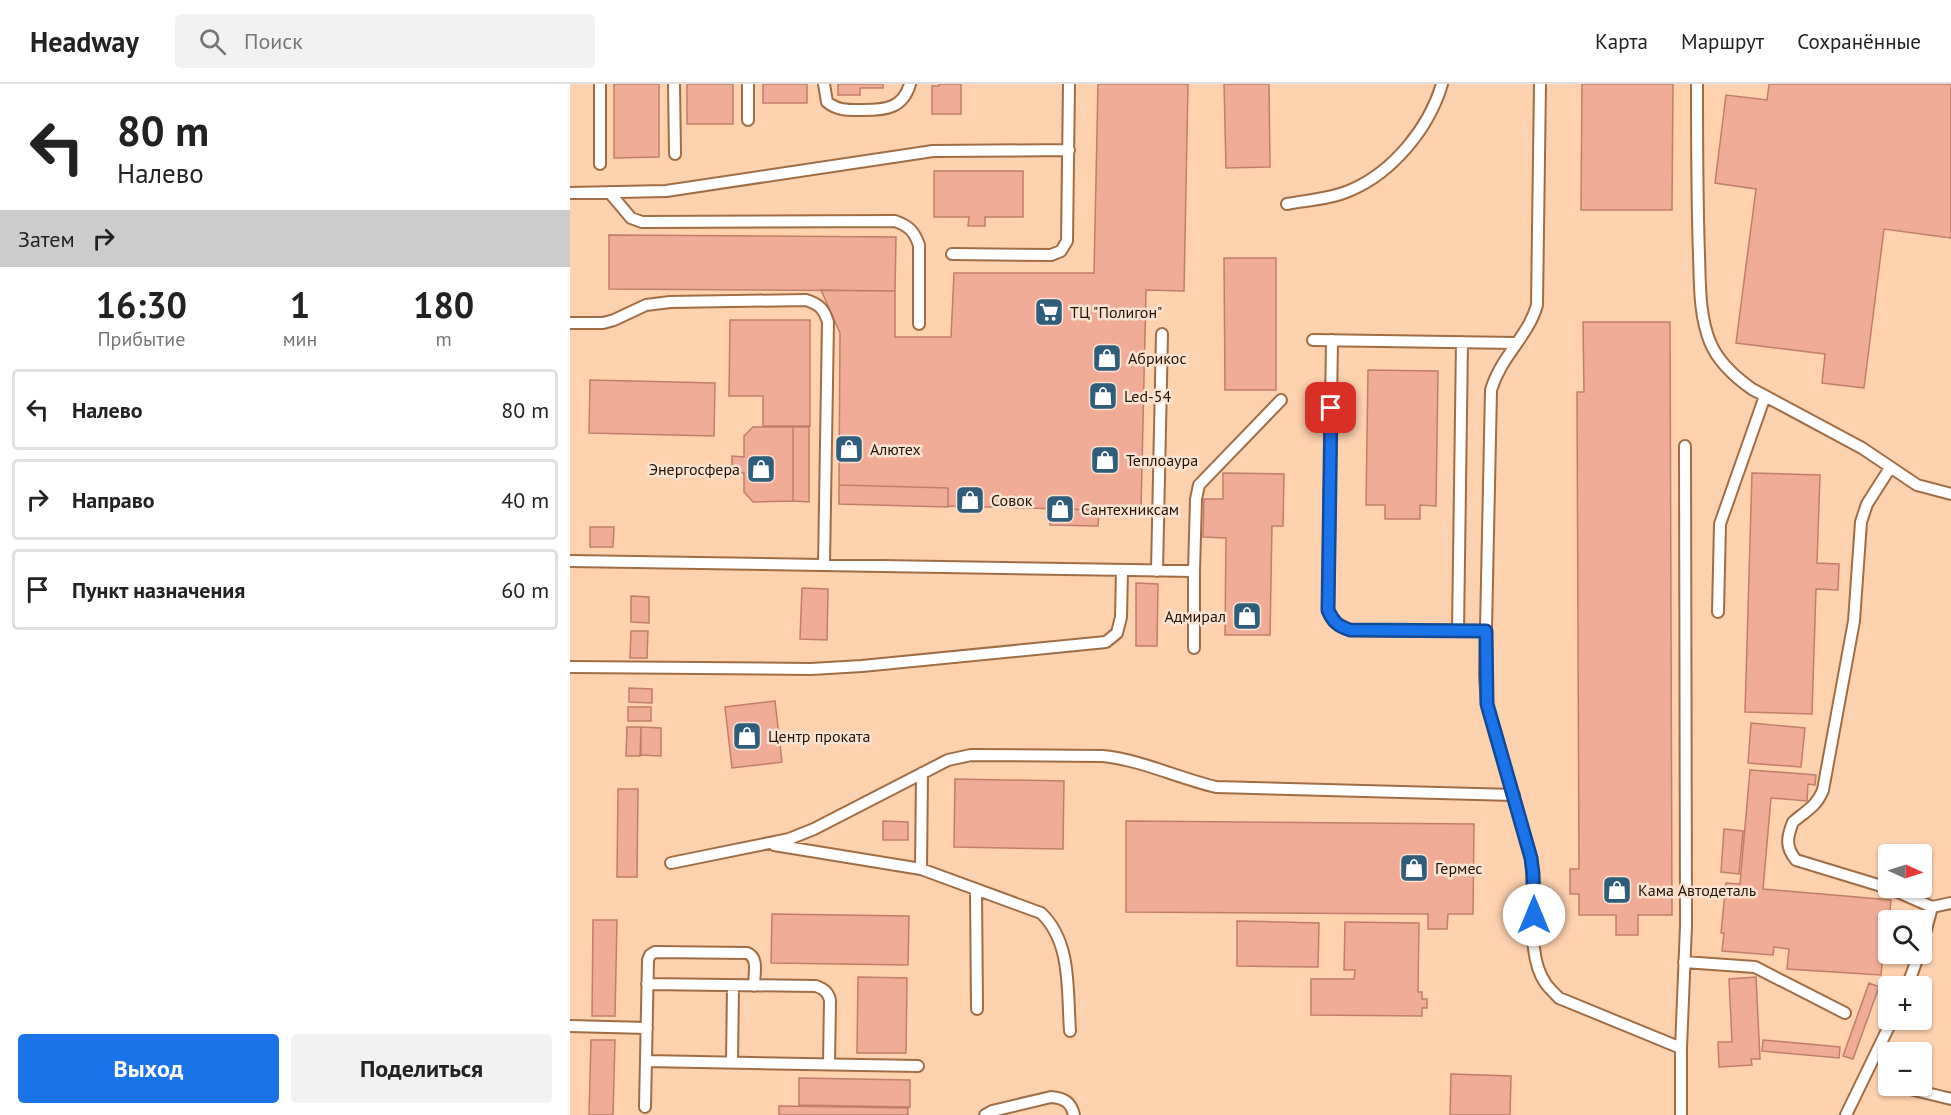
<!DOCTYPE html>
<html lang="ru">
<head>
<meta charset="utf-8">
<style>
	body { margin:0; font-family:"PT Sans",sans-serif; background:#f2f2f2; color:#222; height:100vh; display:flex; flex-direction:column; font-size:22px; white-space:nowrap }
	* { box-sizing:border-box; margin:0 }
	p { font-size:20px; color:#767676 }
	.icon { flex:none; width:33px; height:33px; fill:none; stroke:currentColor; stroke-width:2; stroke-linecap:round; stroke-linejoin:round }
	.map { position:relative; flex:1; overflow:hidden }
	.drawer { display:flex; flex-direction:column; background:#fff; width:570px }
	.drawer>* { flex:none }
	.top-card { background:#fff; color:#222; overflow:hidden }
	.needle { width:39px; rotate:93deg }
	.buttons { position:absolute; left:1308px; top:760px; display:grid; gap:12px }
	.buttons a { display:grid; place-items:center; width:54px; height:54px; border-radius:6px; background:#fff; box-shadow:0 2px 4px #0004; font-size:30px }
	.pin { position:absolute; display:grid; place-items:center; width:51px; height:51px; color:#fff; margin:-26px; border-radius:12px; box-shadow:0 3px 9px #0006 }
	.me { position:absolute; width:66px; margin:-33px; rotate:0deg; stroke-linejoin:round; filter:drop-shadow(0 0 4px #0008) }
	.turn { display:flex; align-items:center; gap:21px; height:126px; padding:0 18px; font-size:27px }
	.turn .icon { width:78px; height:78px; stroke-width:2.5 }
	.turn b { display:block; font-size:42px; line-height:51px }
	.then { display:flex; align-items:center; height:57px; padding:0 18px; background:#0003; gap:12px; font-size:22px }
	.eta { display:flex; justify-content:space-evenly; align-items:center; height:102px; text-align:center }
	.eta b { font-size:36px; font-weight:800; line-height:42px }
	.action { display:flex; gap:12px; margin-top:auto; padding:12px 18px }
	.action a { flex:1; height:69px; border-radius:6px; background:#1a73e8; color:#fff; font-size:24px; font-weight:800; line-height:69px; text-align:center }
	.action a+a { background:#f2f2f2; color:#222 }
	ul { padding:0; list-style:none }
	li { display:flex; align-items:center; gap:18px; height:81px; margin:0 12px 9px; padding:0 6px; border:3px solid #e0e0e0; border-radius:6px }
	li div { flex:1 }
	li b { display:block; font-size:22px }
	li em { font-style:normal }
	header { display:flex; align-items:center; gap:36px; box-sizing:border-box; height:84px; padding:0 30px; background:#fff; border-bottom:2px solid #e0e0e0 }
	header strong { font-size:28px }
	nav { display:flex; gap:33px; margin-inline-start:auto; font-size:21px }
	.search { width:420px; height:54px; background:#f2f2f2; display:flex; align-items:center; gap:15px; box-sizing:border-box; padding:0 21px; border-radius:6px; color:#767676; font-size:22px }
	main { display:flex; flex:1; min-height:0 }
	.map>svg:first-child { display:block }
	.building { fill:#f0ac96; stroke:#bf7f6a; stroke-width:1.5 }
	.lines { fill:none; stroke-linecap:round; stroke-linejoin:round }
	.service-casing { stroke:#a06d44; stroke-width:14 }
	.service { stroke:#fff; stroke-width:10 }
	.route-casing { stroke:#114b97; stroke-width:15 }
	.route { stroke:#1a73e8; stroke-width:10 }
	.labels { text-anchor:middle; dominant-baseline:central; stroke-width:5; stroke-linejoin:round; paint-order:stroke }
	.poi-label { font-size:16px; fill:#281404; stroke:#fbe3d2; text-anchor:start }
</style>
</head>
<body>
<header>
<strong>Headway</strong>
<div class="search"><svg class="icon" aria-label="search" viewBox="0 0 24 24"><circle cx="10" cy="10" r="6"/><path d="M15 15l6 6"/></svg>Поиск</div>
<nav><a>Карта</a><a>Маршрут</a><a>Сохранённые</a></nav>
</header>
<main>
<section class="drawer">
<div class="top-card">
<div class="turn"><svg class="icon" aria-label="left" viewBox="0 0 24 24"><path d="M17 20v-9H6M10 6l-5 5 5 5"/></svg><div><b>80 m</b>Налево</div></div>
<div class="then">Затем<svg class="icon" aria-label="right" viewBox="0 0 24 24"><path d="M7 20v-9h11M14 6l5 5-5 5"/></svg></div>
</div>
<div class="eta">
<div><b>16:30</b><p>Прибытие</p></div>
<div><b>1</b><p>мин</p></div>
<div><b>180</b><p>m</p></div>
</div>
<ul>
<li><svg class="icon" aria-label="left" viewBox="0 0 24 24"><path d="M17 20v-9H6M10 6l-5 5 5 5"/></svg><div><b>Налево</b></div><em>80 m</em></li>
<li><svg class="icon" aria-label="right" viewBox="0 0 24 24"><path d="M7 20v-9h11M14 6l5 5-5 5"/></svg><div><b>Направо</b></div><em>40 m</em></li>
<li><svg class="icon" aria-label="arrive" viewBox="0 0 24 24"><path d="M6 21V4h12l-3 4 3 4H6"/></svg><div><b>Пункт назначения</b></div><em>60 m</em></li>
</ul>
<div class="action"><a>Выход</a><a>Поделиться</a></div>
</section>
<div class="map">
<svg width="1381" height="1031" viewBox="0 0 1381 1031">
	<rect width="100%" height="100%" fill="#fed1af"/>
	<path class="building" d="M44 0H89V73L44 74Z
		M117 0H163V40H117Z
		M193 0H237V19H193Z
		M268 0H313V4H290V11H268Z
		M369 0H391V30H362V2H369Z
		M528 0H618L614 207 576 206 571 427 378 422V404L269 401 270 249 251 206 325 207V253H381L384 189H524Z
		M654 0H699L700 83 656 84Z
		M1012 0H1103L1102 126H1011Z
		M1199 0H1381V154L1314 145 1294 304 1252 299 1255 270 1166 259 1186 105 1145 99 1156 11 1197 16Z
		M364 87H453V133H415V142H398L399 133H364Z
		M39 151 326 153 325 207 39 205Z
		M654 174H706V306H655Z
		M160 236H240V342H193V312H159Z
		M1013 238H1100L1102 831H1068V851H1046V831H1009V810H1000V785H1009L1007 308H1014Z
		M798 286 868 287 866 422 850 421V435H815V421H796Z
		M20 296 145 299 144 352 19 349Z
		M183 343H223V417L183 418 174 408V389H162V372L174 373V352Z
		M223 343H239V418L223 417Z
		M653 389 714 390 713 442H702L700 551H655L656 454 633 453 634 415H653Z
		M1182 389 1250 391 1247 479 1269 480 1268 506 1246 505 1242 630 1175 628Z
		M269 401 378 404V423L269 420Z
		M481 425 529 426 528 442 480 441Z
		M20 443H44L43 463H20Z
		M566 499 588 500 587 562H566Z
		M232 504 258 505 257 556 230 555Z
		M61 512 79 513V539L61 538Z
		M61 547H78L77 574H60Z
		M59 604 82 605V619L59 618Z
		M205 617 212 678 162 684 155 623Z
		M58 623H81V637H58Z
		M1181 639 1235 644 1231 683 1178 679Z
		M57 643H71L70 672H56Z
		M71 643 91 644V672L71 671Z
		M1180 686 1246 691 1245 701 1238 700 1237 717 1201 714 1193 805 1321 816 1317 861H1314L1311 891 1217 885 1219 865 1204 863 1203 871 1152 867 1154 849H1151L1156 799 1170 800Z
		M385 695 494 697 493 765 384 763Z
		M48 705H68L67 793H47Z
		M313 737 338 738V756H313Z
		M556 737 904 740 903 830H878L877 845H858V830L556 828Z
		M1154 745 1173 747 1169 790 1151 788Z
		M202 830 339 832 338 881 201 879Z
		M23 836H47L45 932H22Z
		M667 837 749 839 748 883 667 882Z
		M775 838 849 839 848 908H852V915H857V924H852V932L741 931V895H784L785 886H774Z
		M288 893 337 894 336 969H287Z
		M1186 893 1190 975H1181L1182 981 1149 983 1148 958H1162L1159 895Z
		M1299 899 1309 903 1283 975 1273 972Z
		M21 956H45L43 1031H19Z
		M1193 956 1270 963 1269 974 1192 967Z
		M881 990 941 992 940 1031H880Z
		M881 990 941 992 940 1031H880Z
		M229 994 340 996V1023L229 1021Z
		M209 1022 338 1024V1031H209Z"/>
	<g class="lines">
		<g class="service-casing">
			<path id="service" d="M104 0 105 70
				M254 0 257 18C268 27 279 26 294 26 316 26 333 24 340 0
				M970 0 967 221C958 253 931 272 921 306L915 592 917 620 961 774C967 810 954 870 976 900 980 905 985 910 989 914L1111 964V1031
				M1127 0C1127 57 1127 114 1129 171 1130 199 1129 231 1140 258 1148 278 1165 293 1182 305L1292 364 1347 401 1381 410
				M178 36V0
				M30 80V0
				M39 108 61 134 72 138 325 137C339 142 344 147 349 161V240
				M0 109 96 107 363 67 499 66
				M717 120C738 116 761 115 781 106 823 88 859 44 872 0
				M382 170 481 171 491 167 497 157 499 0
				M0 239H33L44 236 76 221 100 218 236 216C249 220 254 225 258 238L254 480
				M743 256 946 259
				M762 256 758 527C763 538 768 542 780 546L888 547
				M892 258 888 547H916
				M0 477 624 487 626 415 629 401 711 316
				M587 487 592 250
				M1148 528 1150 440 1195 312
				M624 564V487
				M0 583 241 585 292 582 536 558 547 549 551 533 552 486
				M352 689 351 785 471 829C502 858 497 907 500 947
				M204 761 351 785
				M101 779 219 755 244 745 378 676 401 671 533 672C571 676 608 694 646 703L944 711
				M1318 804 1226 776C1215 763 1217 753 1223 738 1236 727 1247 722 1253 706L1284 537 1291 438 1297 420 1320 384
				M1319 804 1362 823 1381 819
				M406 805 407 925
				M1352 861 1362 823
				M1114 878 1185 883 1275 929
				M77 900 246 902C254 905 258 908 260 916L259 980
				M1337 903 1349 870
				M0 942 77 944
				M1111 964 1116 842 1115 362
				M76 977 348 982
				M162 978 163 902
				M1344 1006 1381 1015
				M75 1023 78 876 80 871 85 868 177 869C189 873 184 890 184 902
				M415 1031 422 1027 481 1013C494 1014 501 1018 504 1031
				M1276 1031 1322 936"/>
		</g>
		<use href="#service" class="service"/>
	</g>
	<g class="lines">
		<g class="route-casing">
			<path id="route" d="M761 324 758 526C763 538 768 542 780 546L916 547 917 620 961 774 963 790 964 831"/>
		</g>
		<use href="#route" class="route"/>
	</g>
	<defs>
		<g id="supermarket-square" transform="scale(1.5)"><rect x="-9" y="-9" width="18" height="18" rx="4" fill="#2e5e7c" stroke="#fbe3d2"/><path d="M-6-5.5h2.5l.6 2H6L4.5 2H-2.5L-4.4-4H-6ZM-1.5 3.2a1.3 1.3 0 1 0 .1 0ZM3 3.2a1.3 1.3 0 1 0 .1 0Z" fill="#fff"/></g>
		<g id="shop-square" transform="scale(1.5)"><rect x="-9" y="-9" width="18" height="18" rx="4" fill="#2e5e7c" stroke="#fbe3d2"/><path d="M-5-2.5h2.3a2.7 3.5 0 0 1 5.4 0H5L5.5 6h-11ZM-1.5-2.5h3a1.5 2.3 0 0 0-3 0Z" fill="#fff"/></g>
	</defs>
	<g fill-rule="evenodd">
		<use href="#supermarket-square" x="479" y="228"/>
		<use href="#shop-square" x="537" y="274"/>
		<use href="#shop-square" x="533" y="312"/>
		<use href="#shop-square" x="279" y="365"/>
		<use href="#shop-square" x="535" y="376"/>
		<use href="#shop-square" x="191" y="385"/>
		<use href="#shop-square" x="400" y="416"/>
		<use href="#shop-square" x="490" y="425"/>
		<use href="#shop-square" x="677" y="532"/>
		<use href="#shop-square" x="177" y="652"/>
		<use href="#shop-square" x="844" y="784"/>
		<use href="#shop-square" x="1047" y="806"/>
	</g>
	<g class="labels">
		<g class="poi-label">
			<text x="500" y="228">ТЦ "Полигон"</text>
			<text x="558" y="274">Абрикос</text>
			<text x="554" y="312">Led-54</text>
			<text x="300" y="365">Алютех</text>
			<text x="556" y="376">Теплоаура</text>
			<text x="170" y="385" text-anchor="end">Энергосфера</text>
			<text x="421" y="416">Совок</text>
			<text x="511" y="425">Сантехниксам</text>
			<text x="656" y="532" text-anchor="end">Адмирал</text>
			<text x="198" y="652">Центр проката</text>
			<text x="865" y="784">Гермес</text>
			<text x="1068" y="806">Кама Автодеталь</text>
		</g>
	</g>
</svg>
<div class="buttons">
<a><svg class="needle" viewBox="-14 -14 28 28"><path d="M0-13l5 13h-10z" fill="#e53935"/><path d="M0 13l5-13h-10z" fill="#767676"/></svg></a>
<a><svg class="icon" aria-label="search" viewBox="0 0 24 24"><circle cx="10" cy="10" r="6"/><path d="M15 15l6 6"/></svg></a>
<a>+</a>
<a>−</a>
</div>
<div class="pin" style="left:761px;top:324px;background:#d93025"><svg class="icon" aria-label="arrive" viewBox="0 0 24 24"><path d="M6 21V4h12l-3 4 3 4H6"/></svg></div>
<svg class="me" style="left:964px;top:831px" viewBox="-20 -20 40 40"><circle r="19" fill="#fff"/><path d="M0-13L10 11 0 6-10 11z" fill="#1a73e8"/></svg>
</div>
</main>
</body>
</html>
